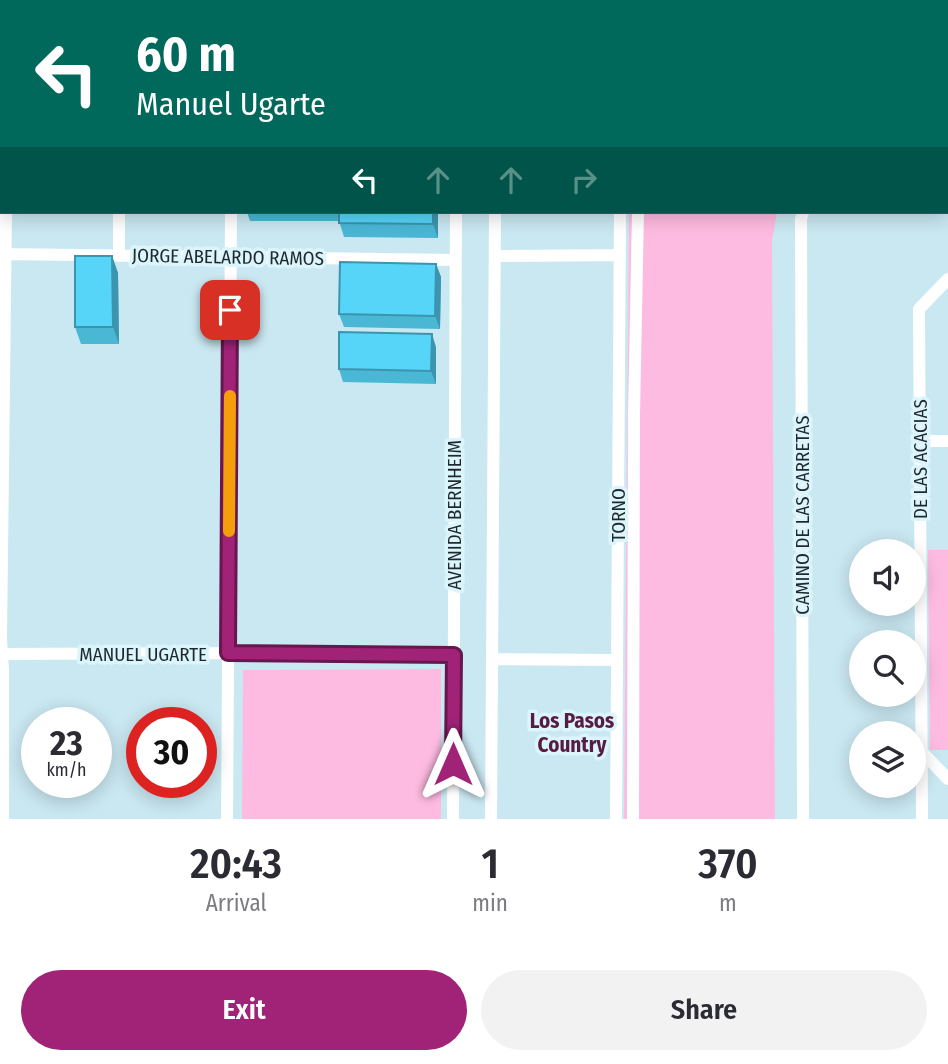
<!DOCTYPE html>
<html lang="en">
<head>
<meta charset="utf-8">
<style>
	body { margin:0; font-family:"Fira Sans Condensed",sans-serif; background:#f2f2f3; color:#2b2b33; height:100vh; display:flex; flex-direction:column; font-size:26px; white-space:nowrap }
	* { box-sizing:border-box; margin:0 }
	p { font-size:23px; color:#7c7c81 }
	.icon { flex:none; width:38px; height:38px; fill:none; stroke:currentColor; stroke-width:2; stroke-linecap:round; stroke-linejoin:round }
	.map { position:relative; height:819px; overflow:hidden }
	.sheet { display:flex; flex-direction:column; background:#fff; flex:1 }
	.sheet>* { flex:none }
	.hud { position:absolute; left:0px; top:0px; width:948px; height:214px; box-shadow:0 4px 18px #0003; background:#00695c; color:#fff; overflow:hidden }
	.tools { position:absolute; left:849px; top:539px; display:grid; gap:14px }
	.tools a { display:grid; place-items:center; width:77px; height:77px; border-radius:50%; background:#fff; box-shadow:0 4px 18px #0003; font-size:35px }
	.speed { position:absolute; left:21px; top:707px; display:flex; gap:14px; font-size:35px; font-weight:700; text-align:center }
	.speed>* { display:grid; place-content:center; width:91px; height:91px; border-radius:50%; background:#fff; box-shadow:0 4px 18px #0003; line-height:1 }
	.speed small { font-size:18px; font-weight:400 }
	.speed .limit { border:10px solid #d22; background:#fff; color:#111 }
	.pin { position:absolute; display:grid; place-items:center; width:60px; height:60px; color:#fff; margin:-30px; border-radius:14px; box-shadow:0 4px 10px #0006 }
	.me { position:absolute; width:77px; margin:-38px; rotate:0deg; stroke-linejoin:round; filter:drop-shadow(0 0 5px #0008) }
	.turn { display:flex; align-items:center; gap:24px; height:147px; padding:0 21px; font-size:32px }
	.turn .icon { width:91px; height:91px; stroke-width:2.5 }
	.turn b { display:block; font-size:49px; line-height:60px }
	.lanes { display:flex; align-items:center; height:66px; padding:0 21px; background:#0003; justify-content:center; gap:35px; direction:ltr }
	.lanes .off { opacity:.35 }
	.eta { display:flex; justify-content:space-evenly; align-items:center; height:119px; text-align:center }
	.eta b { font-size:42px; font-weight:600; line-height:49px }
	.action { display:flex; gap:14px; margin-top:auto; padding:14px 21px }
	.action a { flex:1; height:80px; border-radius:42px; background:#a02378; color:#fff; font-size:28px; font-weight:600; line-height:80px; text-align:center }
	.action a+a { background:#f2f2f3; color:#2b2b33 }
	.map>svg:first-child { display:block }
	.green { fill:#febbe1 }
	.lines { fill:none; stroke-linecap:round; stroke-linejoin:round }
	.minor { stroke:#fff; stroke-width:12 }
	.wall { fill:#4ab7d5 }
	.shaded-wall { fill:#3c95ae }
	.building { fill:#56d5f8; stroke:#3c95ae; stroke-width:2 }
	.route-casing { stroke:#68174e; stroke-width:18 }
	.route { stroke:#a02378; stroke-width:12 }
	.slow { stroke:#f59e0b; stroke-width:12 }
	.labels { text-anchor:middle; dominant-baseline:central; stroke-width:7; stroke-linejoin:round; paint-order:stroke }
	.street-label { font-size:19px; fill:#1e292d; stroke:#dcf5fc }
	.neighbourhood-label { font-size:21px; font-weight:bold; fill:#571c42; stroke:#dcf5fc }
</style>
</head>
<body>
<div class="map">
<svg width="948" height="819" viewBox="0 0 948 819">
	<rect width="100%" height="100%" fill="#cae8f2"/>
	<path class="green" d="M480 0H825L824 2H480Z
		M629 212H777L772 241 775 819H624Z
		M928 550H948V750H930Z
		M441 669V819H242L243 670Z"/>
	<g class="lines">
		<path class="minor" d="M8 2V0
			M120 2V0
			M233 2V0
			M457 2V0
			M643 2V0
			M836 2V0
			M947 32H948
			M947 151 948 153
			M803 212 801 219 803 819
			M0 254 456 260
			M119 256V212
			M495 256 620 255
			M920 441H948
			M0 654 228 653 454 655
			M492 659 617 660
			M922 752 948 779
			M3 819V669L1 639 6 212
			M227 819 231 212
			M453 819 456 212
			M491 819 495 212
			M616 819 620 212
			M633 819 634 415 638 212
			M922 819 919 309 948 279"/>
	</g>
	<path class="wall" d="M247 212H438V238L344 237 339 221H250Z
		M112 256 118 273 119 344H81L75 327Z
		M436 264 441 277 440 329 344 327 339 314Z
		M436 347V384L343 382 339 369Z"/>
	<path class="shaded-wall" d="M433 212H438V238L433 224Z
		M112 256 118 273 119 344 113 327Z
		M436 264 441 277 440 329 435 316Z
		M432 334 436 347V384L431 371Z"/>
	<path class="building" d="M62 0H101V2H62Z
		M339 212H433V224L339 223Z
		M75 256H112L113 327H75Z
		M340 262 436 264 435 316 339 314Z
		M339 332 432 334 431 371 339 369Z"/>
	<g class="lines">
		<g class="route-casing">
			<path id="route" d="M230 310 228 653 454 655 453 764"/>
		</g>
		<use href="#route" class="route"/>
		<path class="slow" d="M229 531 230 396"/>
	</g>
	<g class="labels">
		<g class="street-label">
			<text transform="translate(228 257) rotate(1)">JORGE ABELARDO RAMOS</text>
			<text transform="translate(920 459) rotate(-90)">DE LAS ACACIAS</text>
			<text transform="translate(454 515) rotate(-90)">AVENIDA BERNHEIM</text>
			<text transform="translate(618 515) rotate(-90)">TORNO</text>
			<text transform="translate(802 515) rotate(-90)">CAMINO DE LAS CARRETAS</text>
			<text x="143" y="654">MANUEL UGARTE</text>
		</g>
		<g class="neighbourhood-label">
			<text x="572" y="721">Los Pasos<tspan x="572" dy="24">Country</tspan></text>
		</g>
	</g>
</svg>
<div class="tools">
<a><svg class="icon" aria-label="sound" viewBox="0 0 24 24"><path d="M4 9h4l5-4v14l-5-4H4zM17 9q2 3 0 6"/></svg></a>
<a><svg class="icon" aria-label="search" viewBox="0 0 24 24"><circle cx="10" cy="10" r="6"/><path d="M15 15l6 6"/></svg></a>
<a><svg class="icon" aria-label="layers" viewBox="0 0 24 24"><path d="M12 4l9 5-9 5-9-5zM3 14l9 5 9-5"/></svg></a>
</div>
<div class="speed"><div>23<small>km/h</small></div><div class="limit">30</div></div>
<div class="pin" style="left:230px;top:310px;background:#d93025"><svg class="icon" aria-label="arrive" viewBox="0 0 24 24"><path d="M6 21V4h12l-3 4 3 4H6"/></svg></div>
<svg class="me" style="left:453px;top:764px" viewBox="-20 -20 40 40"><path d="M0-17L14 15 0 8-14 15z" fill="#a02378" stroke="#fff" stroke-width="4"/></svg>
<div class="hud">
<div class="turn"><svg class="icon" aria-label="left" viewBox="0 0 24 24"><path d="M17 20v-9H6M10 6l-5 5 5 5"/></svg><div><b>60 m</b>Manuel Ugarte</div></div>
<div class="lanes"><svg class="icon" aria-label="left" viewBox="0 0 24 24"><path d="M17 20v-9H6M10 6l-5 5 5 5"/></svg><svg class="icon off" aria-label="ahead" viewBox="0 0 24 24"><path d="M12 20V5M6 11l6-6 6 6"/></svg><svg class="icon off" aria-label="ahead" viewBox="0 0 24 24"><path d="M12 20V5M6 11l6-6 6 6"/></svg><svg class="icon off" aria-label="right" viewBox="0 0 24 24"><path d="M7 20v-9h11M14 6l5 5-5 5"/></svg></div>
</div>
</div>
<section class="sheet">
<div class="eta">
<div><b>20:43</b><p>Arrival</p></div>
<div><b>1</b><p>min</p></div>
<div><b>370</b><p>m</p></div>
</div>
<div class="action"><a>Exit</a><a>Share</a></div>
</section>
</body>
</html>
